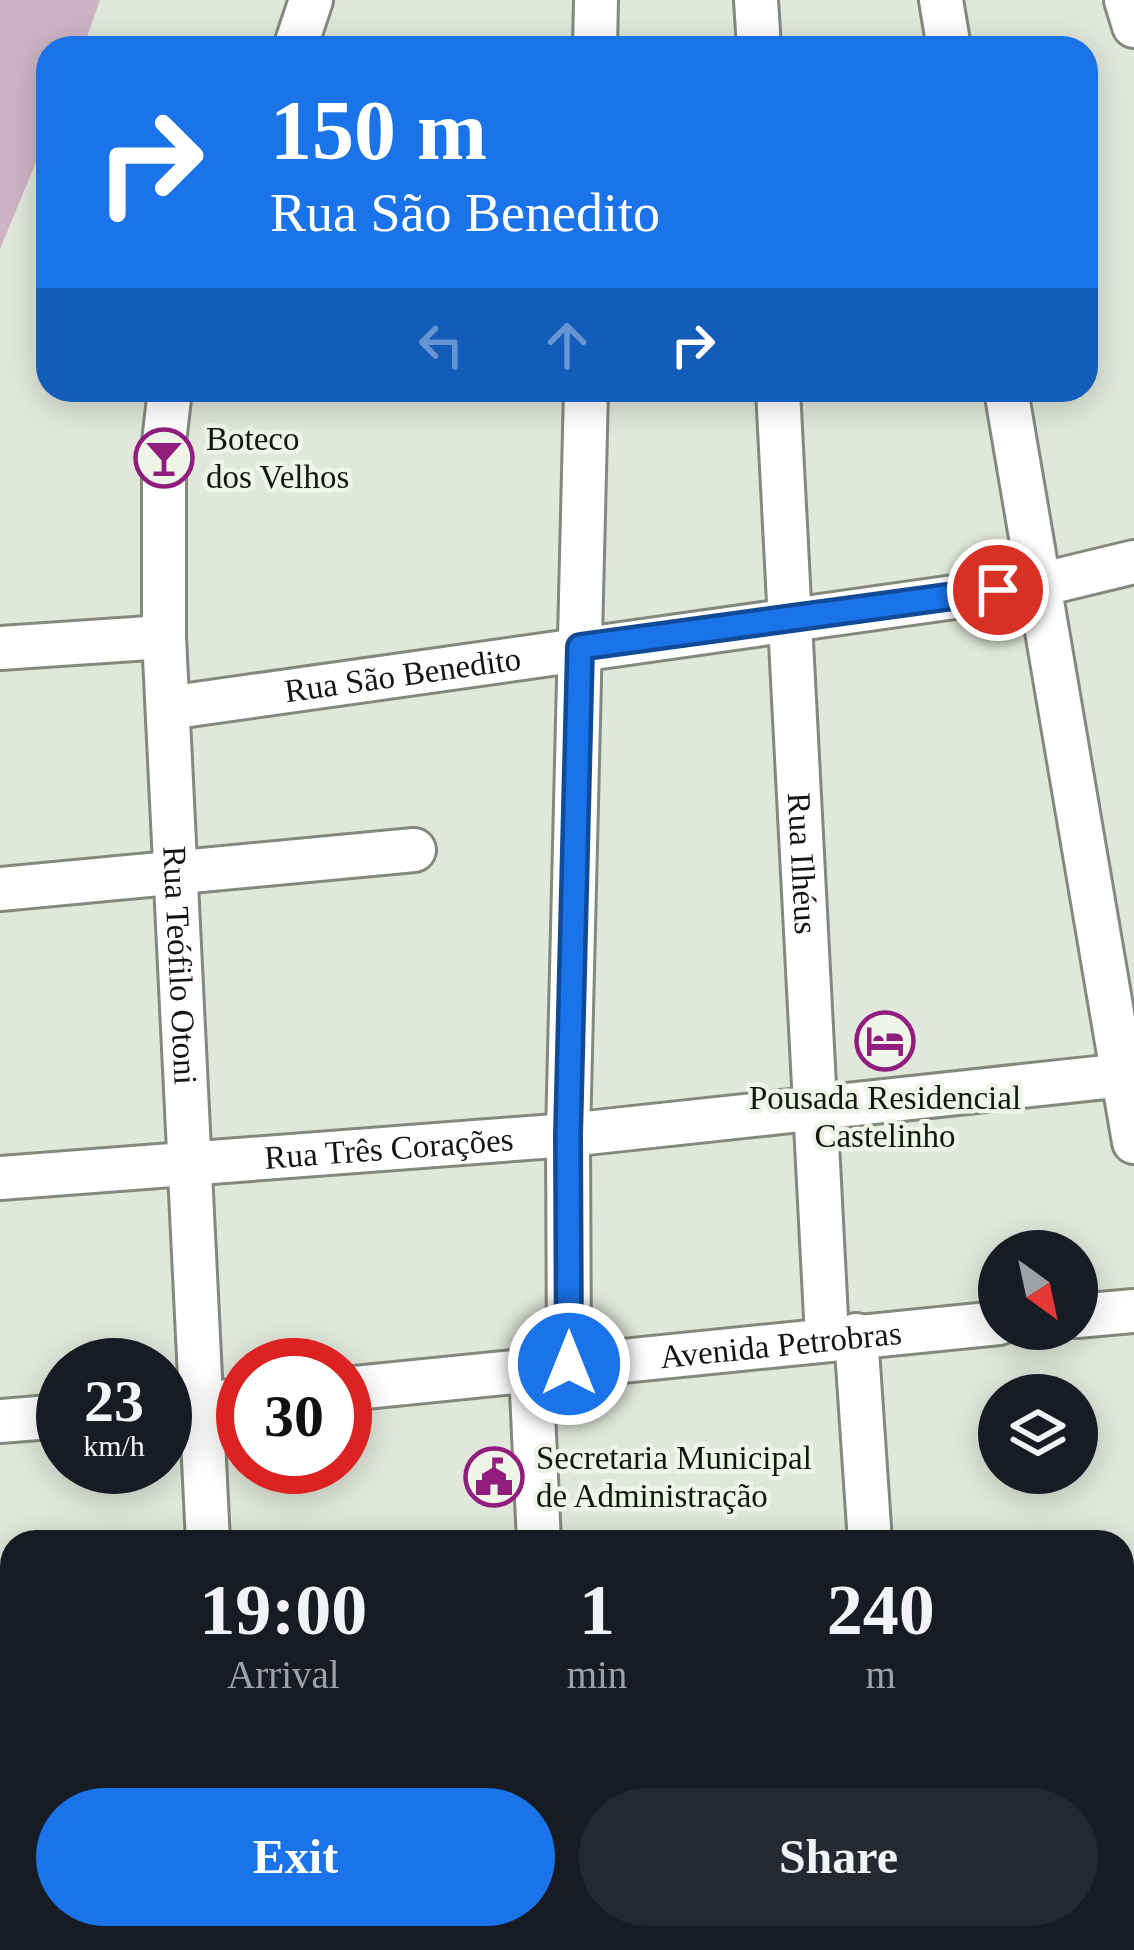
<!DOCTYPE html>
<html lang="en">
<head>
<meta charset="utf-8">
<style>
	body { margin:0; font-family:Georgia,serif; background:#242831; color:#f1f3f6; height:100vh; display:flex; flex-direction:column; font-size:45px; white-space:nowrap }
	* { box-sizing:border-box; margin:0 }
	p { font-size:39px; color:#9ea1a6 }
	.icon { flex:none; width:66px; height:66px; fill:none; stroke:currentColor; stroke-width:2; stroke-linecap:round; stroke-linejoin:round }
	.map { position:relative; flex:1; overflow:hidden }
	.drawer { position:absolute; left:0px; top:1530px; width:1134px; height:420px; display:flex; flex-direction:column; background:#171b24; border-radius:36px 36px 0 0; box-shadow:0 6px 30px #0003 }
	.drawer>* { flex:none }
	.banner { position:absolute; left:36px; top:36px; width:1062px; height:366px; border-radius:36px; box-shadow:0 6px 30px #0003; background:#1a73e8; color:#fff; overflow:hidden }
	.needle { width:78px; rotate:147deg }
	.buttons { position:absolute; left:978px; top:1230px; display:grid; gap:24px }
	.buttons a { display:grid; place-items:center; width:120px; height:120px; border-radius:50%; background:#171b24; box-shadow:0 6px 30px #0003; font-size:60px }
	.speed { position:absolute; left:36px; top:1338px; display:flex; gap:24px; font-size:60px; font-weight:700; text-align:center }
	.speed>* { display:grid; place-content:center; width:156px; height:156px; border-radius:50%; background:#171b24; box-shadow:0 6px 30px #0003; line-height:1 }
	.speed small { font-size:30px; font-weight:400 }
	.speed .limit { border:18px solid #d22; background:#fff; color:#111 }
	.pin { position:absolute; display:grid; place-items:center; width:102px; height:102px; color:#fff; margin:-51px; border:6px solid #fff; border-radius:50%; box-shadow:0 3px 12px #0007 }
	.me { position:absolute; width:132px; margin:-66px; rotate:0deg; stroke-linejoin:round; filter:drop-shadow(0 0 9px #0008) }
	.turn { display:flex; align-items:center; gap:42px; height:252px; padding:0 36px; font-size:54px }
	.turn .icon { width:156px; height:156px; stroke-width:2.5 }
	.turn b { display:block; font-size:84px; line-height:102px }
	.lanes { display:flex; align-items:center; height:114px; padding:0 36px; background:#0003; justify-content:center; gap:60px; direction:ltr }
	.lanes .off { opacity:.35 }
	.eta { display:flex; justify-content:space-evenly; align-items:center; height:204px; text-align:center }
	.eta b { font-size:72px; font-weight:700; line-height:84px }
	.button { display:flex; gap:24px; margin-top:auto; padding:24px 36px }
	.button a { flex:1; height:138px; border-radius:72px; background:#1a73e8; color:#fff; font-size:48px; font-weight:700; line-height:138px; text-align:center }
	.button a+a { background:#242831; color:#f1f3f6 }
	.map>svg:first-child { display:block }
	.green { fill:#ccb4c5 }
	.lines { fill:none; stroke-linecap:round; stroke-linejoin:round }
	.minor-casing { stroke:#83897d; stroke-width:48 }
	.minor { stroke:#fff; stroke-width:42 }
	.route-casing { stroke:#114b97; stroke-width:30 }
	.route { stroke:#1a73e8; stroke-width:21 }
	.labels { text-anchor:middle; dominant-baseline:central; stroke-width:9; stroke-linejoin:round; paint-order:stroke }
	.poi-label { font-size:33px; fill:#141611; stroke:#eef5e7; text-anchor:start }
	.street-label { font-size:33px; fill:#141611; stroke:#eef5e7 }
</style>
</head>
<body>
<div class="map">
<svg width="1134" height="1950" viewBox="0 0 1134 1950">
	<rect width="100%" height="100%" fill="#e1e7da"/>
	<path class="green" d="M0 0H100L83 48H48V133L0 249Z"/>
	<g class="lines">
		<g class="minor-casing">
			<g id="minor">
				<path d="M756 0 759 48"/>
				<path d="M941 0 949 48"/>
				<path d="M1126 0 1134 26"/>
				<path d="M295 48 311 0"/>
				<path d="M595 48 596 0"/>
				<path id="s1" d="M170 390 164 442V637L208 1542"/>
				<path id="s2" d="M778 390 827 1337"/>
				<path d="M1006 390 1134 1142"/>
				<path d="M0 648 164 637"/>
				<path id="s3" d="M168 708 1039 585 1134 562"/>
				<path d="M0 889 414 850"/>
				<path id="s4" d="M0 1178 568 1135 1134 1074"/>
				<path d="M1077 1316 1134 1311"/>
				<path d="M856 1335 870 1542"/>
				<path d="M569 1364 568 1135 586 390"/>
				<path d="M531 1370 539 1542"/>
				<path id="s5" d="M345 1389 999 1323"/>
				<path d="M165 1407 243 1400"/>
				<path d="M0 1421 63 1416"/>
				<path d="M1122 1673 1134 1671"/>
				<path d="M0 1779 12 1777"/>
				<path d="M1122 1907 1134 1905"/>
				<path d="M227 1938V1950"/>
				<path d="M563 1938V1950"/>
				<path d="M896 1938 897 1950"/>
				<path d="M673 1950 797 1938"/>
			</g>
		</g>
		<use href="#minor" class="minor"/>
	</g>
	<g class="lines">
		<g class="route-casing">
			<path id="route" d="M569 1364 568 1135 580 647 998 590"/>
		</g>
		<use href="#route" class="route"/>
	</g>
	<defs>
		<g id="bar-ring" transform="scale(3)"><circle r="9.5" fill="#eef5e7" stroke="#911e7e" stroke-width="1.5"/><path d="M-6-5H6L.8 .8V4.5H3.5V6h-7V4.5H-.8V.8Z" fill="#911e7e"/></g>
		<g id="hotel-ring" transform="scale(3)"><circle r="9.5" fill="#eef5e7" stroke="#911e7e" stroke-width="1.5"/><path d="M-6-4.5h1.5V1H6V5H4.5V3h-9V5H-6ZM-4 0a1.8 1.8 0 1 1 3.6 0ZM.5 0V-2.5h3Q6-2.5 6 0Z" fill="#911e7e"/></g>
		<g id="civic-ring" transform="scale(3)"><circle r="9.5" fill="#eef5e7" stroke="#911e7e" stroke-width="1.5"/><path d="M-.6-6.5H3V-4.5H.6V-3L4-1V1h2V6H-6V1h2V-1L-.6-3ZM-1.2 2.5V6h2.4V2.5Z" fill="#911e7e"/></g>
	</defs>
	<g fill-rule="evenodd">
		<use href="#bar-ring" x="164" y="458"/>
		<use href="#hotel-ring" x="885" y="1041"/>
		<use href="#civic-ring" x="494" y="1477"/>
	</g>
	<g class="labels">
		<g class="poi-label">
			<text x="206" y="439">Boteco<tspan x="206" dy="38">dos Velhos</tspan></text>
			<text x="885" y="1098" text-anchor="middle">Pousada Residencial<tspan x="885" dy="38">Castelinho</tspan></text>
			<text x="536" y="1458">Secretaria Municipal<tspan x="536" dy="38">de Administração</tspan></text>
		</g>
		<g class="street-label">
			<text stroke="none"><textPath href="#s3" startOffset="237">Rua São Benedito</textPath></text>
			<text stroke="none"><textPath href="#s2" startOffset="474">Rua Ilhéus</textPath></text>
			<text stroke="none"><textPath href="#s1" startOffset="576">Rua Teófilo Otoni</textPath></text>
			<text stroke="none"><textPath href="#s4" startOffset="390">Rua Três Corações</textPath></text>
			<text stroke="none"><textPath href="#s5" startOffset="438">Avenida Petrobras</textPath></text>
		</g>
	</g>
</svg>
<div class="buttons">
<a><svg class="needle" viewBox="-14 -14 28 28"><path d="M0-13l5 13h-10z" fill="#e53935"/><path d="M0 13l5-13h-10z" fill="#9ea1a6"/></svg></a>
<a><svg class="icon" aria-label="layers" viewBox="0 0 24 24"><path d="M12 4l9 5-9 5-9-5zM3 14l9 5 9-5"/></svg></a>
</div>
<div class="speed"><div>23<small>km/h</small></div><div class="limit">30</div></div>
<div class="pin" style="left:998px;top:590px;background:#d93025"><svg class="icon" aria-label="arrive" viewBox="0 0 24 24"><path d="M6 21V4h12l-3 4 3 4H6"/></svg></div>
<svg class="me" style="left:569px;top:1364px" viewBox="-20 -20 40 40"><circle r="17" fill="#1a73e8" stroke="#fff" stroke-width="3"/><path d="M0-11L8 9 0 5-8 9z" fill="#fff"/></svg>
<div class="banner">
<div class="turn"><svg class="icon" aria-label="right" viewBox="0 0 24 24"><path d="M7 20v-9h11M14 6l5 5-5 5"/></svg><div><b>150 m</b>Rua São Benedito</div></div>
<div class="lanes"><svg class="icon off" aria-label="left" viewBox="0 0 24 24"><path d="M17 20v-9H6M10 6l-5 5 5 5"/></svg><svg class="icon off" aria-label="ahead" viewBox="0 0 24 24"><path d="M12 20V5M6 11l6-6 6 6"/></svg><svg class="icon" aria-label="right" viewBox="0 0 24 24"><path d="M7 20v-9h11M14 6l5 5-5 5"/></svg></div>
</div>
<section class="drawer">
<div class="eta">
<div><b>19:00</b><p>Arrival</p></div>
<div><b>1</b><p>min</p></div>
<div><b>240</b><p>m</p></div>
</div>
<div class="button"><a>Exit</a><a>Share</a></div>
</section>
</div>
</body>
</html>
